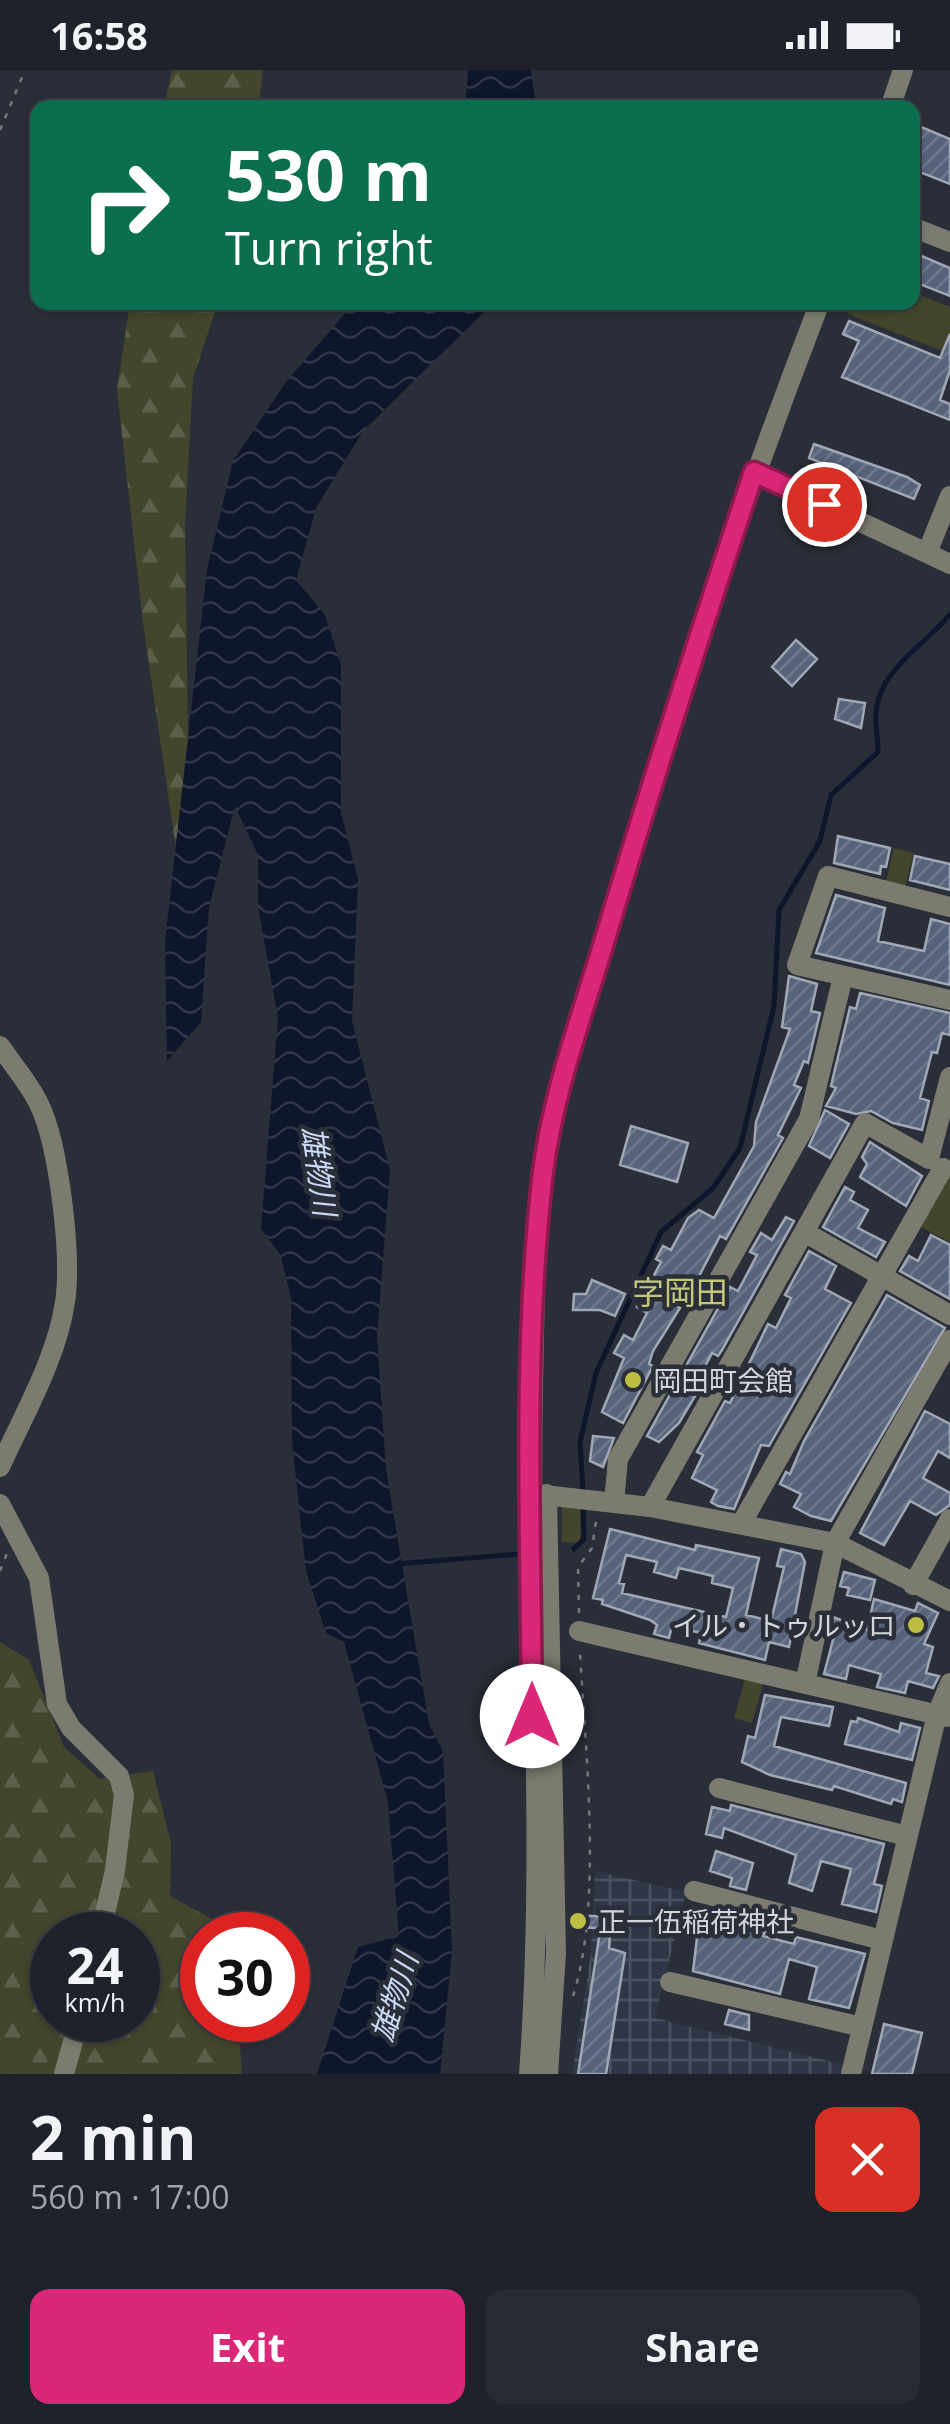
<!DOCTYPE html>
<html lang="en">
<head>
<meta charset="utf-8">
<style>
	body { margin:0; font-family:"Open Sans","Noto Sans JP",sans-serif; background:#272a32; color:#f1f3f6; height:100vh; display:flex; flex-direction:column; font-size:38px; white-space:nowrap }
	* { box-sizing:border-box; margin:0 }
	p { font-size:32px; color:#a1a4a8 }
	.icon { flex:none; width:55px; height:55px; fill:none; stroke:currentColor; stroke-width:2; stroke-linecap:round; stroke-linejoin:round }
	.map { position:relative; height:2004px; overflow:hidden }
	.panel { display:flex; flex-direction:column; background:#1f222a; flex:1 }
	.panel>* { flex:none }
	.hud { position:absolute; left:30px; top:30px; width:890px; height:210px; border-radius:20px; box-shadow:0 2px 8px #0004,0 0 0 2px #3c3f47; background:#0b6e4f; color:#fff; overflow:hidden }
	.speed { position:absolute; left:30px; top:1842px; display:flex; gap:20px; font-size:50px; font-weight:700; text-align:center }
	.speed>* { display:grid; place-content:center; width:130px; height:130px; border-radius:50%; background:#1f222a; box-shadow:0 2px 8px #0004,0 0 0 2px #3c3f47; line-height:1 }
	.speed small { font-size:25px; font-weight:400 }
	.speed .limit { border:15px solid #d22; background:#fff; color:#111 }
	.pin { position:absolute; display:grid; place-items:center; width:85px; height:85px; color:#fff; margin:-42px; border:5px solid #fff; border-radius:50%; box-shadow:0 2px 10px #0007 }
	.me { position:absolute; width:110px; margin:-55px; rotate:0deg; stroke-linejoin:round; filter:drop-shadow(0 0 8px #0008) }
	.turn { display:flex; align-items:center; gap:35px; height:210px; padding:0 30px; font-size:45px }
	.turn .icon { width:130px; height:130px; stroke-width:2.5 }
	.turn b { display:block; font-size:70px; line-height:85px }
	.round { display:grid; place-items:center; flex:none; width:105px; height:105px; border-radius:20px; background:#272a32 }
	.headline { display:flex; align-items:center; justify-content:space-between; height:170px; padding:0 30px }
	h1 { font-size:60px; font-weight:700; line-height:75px }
	.action { display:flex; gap:20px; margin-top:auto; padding:20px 30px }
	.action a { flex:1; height:115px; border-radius:20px; background:#db2777; color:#fff; font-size:40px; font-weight:700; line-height:115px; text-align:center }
	.action a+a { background:#272a32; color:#f1f3f6 }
	.status { display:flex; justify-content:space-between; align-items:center; height:70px; padding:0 50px; background:#1f222a; direction:ltr }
	.status svg { height:28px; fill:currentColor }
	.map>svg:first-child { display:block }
	.industrial { fill:url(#industrial-grid) }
	.green { fill:#44452d }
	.forest { fill:url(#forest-firs); fill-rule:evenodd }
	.water { fill:url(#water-waves) }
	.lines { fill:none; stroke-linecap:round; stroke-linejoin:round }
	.stream { stroke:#0d162a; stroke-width:5 }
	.building { fill:url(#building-hatch); stroke:#a1a8b5; stroke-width:2.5; fill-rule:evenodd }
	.path { stroke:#757a83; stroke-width:2.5; stroke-dasharray:5 8; stroke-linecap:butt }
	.street { stroke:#7b7c6f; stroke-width:20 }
	.route-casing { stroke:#8e194d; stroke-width:25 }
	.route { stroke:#db2777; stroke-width:18 }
	.poi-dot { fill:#bdbf43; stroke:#292e38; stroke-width:4 }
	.labels { text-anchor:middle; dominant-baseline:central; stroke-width:9; stroke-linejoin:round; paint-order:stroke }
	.poi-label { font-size:28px; fill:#d1d5dc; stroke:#292e38; text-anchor:start }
	.water-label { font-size:30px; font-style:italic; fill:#cbd9f6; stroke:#292e38 }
	.quarter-label { font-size:32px; fill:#c5c779; stroke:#292e38 }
</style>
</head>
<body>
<div class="status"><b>16:58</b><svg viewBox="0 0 49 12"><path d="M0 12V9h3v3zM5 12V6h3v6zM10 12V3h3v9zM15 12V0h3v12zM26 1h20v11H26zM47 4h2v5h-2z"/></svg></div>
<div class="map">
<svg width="950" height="2004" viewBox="0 0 950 2004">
	<defs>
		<pattern id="industrial-grid" width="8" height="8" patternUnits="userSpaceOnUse" patternTransform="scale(2.5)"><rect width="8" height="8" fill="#2f3746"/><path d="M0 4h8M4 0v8" fill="none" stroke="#4c5360"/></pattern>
		<pattern id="forest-firs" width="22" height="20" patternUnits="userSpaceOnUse" patternTransform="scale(2.5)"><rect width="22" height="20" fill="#44452d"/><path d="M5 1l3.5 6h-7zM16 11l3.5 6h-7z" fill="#5e5f4b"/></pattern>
		<pattern id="water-waves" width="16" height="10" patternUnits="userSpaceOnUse" patternTransform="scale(2.5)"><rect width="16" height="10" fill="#0d162a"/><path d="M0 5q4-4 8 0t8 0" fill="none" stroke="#2f3748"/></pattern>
		<pattern id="building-hatch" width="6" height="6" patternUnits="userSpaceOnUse" patternTransform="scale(2.5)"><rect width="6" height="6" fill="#57637b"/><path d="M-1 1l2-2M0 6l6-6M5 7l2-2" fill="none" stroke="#6e788d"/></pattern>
	</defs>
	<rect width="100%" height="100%" fill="#292e38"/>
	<path class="industrial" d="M595 1801 686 1822 655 1948 844 1995 842 2004H572L591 1883Z"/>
	<path class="green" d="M913 222 950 237V284L848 244 852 233 912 232Z
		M894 778 914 783 905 816 886 811Z
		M950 1103V1172L913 1153Z
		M562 1437H581L580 1473 562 1472Z
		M745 1609 763 1614 752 1653 734 1648Z"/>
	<path class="forest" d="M172 0H263L259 37H164Z
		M130 233H218L193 308 185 454 188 673 176 779 143 553 117 319Z
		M0 1572 29 1590 64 1677 100 1709 153 1701 171 1773 170 1826 223 1855 228 1865H202V1950H238L242 2004H0ZM52 1865H138V1950H52Z"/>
	<path class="water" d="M468 0H531L536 37H483L466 28Z
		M355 232 486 233 483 243 363 361 316 438 296 510 325 545 341 595V743L358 809 352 951 390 1100 377 1266 386 1400 429 1654 443 1681 452 1881 440 2004H317L358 1877 399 1866 388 1732 344 1572 326 1563 306 1501 292 1372 291 1227 280 1184 261 1159 278 947 258 837V785L235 736 209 837 201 952 167 991 165 871 207 500 233 391 286 312Z"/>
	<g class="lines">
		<path class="stream" d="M583 1421 580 1372 596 1303 661 1162 713 1118 740 1078 774 936 779 840 820 771 831 725 878 682C878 668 875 655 876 642 879 600 924 576 950 544
			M574 1479 584 1469 583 1437
			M396 1494 520 1484"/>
	</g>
	<path class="building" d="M921 57 950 69V114L912 99V79Z
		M917 184 950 198V226L912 211Z
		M849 251 940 288 950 264V300L940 330 950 334V350L842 307 859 271 843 264Z
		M814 374 907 407 920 415 914 429 809 388Z
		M796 570 817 589 792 616 772 597Z
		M839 629 865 633 861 658 835 649Z
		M838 766 890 778 886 797 881 796 880 804 834 793Z
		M915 786 950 794V820L910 810Z
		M836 825 885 838 878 871 924 881 931 849 950 854V915L816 883Z
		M789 906 817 914 811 941 820 943 808 993 804 991 794 1015 801 1018 778 1065 783 1068 726 1169 720 1166 697 1210 689 1206 674 1235 680 1238 653 1281 649 1294 653 1296 623 1353 602 1342 624 1288 614 1283 624 1265 633 1270 647 1243 637 1237 661 1192 656 1189 663 1176 671 1180 688 1148 699 1140 714 1148 754 1076 756 1052 790 959 782 957Z
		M860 923 950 943V965L942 963 937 983 932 982 920 1028 929 1031 922 1060 893 1053 871 1041 856 1044 826 1036 836 1018 831 1016 850 937 856 939Z
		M825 1040 849 1054 830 1088 809 1076Z
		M631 1056 688 1073 677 1112 620 1095Z
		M870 1072 922 1106 906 1136 860 1107 867 1094 862 1087Z
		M845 1117 854 1122 850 1130 868 1140 858 1158 885 1172 876 1187 823 1157Z
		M786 1147 794 1151 722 1280 718 1286 712 1283 699 1308 704 1311 679 1353 659 1372 647 1366 730 1217 738 1221 757 1185 750 1182 761 1163 772 1170Z
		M931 1165 950 1175V1229L900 1201 909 1186 918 1191Z
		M809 1181 836 1196 825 1219 851 1233 769 1376 761 1375 734 1439 718 1436 711 1432 717 1420 692 1408 703 1385 697 1382 725 1331 730 1333 768 1254 776 1258 791 1228 785 1225Z
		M592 1210 625 1224 615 1246 600 1240H573L574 1224H586Z
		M887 1225 945 1258 831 1451 811 1446 794 1437 801 1424 780 1414 786 1402 790 1404 804 1371Z
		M925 1341 950 1354V1388L938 1381 923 1408 950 1423V1435L936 1445 910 1431 884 1475 860 1463Z
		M593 1366 614 1368 603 1397 590 1391Z
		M610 1459 695 1480 696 1475 759 1488 746 1545 771 1551 784 1497 777 1496 781 1479 801 1484 805 1492 789 1577 769 1572 765 1590 699 1573 701 1563 672 1556 669 1568 654 1564 657 1555 650 1550 602 1534 603 1530 593 1528ZM626 1485 657 1492 654 1502 676 1508 679 1498 713 1506 712 1513 733 1518 726 1547 622 1523 624 1514 619 1513Z
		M844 1502 875 1510 870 1530 847 1525 849 1518 840 1516Z
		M874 1529 915 1541 918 1533 938 1543 924 1574 933 1577 926 1603 939 1606 933 1618 908 1611 905 1623 877 1617 881 1604 849 1595 846 1609 824 1604 834 1566 830 1564 833 1547 867 1560Z
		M765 1625 833 1637 829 1656 781 1647 774 1676 906 1713 902 1732 893 1729 891 1734 834 1716 832 1720 770 1705 742 1692 748 1666 755 1668Z
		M858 1648 899 1662 901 1653 920 1658 912 1690 845 1674 851 1651 857 1652Z
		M731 1735 884 1774 874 1814 882 1816 876 1842 842 1834 851 1799 821 1791 812 1821 789 1813 796 1785 724 1758 722 1768 706 1764 712 1737 730 1741Z
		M716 1781 753 1793 746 1820 730 1816 732 1808 710 1801Z
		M689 1844 765 1862 763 1866 794 1874 796 1867 865 1884 849 1938 809 1929 817 1897 789 1889 780 1924 693 1901 697 1868 684 1864Z
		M573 1845 611 1847 609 1878 625 1883 606 2004H578L599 1868 598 1858 573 1857Z
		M729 1940 749 1945V1960L725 1954Z
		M884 1954 922 1963 912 2004H872Z"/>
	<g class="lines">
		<path class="path" d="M0 60 25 0
			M0 1501 7 1483
			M579 1543 578 1497 592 1478 596 1451
			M573 1926C603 1833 585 1680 580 1581"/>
		<path class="street" d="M890 38 903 0
			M912 157 950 172
			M754 402 950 494
			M927 483 950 426
			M950 837 828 806 797 895 950 930
			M0 976C13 995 29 1013 39 1034 59 1075 72 1186 65 1232 57 1288 23 1346 0 1397
			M806 1163 950 1245
			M535 1424 650 1437 835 1473 950 1531
			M547 1424 556 1883 548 2004
			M614 1432 618 1389 809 1049 843 906
			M0 1434 39 1508 57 1634 71 1658 119 1706 124 1725 115 1800 100 1865
			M650 1437 865 1053 929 1089 950 1007
			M741 1454 943 1098
			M913 1515 950 1449
			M579 1561 947 1647
			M805 1614 835 1473 950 1270
			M719 1718 907 1766
			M694 1821 882 1870
			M670 1912 862 1957
			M64 2004 79 1950
			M529 2004C546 1774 528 1542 533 1311 535 1241 534 1170 543 1101 556 1008 590 918 617 828 677 627 744 429 820 232
			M851 2004 937 1644 950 1613"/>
	</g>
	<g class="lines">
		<g class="route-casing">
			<path id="route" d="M532 1646C531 1466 522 1281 543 1102 553 1022 582 946 605 869 652 712 702 557 754 402L824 434"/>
		</g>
		<use href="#route" class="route"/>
	</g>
	<g class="poi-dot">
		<circle cx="633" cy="1310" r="10"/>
		<circle cx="916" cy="1555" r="10"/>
		<circle cx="578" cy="1851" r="10"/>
	</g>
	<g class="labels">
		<g class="poi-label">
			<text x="653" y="1310">岡田町会館</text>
			<text x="896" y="1555" text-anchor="end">イル・トゥルッロ</text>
			<text x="598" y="1851">正一伍稲荷神社</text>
		</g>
		<g class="water-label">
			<text transform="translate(320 1101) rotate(82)">雄物川</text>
			<text transform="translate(394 1927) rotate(-73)">雄物川</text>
		</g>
		<g class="quarter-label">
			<text x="680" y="1221">字岡田</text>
		</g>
	</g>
</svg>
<div class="speed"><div>24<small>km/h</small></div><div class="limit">30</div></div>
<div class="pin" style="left:824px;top:434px;background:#d93025"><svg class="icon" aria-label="arrive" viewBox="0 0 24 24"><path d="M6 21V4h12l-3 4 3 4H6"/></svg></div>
<svg class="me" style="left:532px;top:1646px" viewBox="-20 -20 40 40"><circle r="19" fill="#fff"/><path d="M0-13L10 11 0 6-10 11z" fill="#db2777"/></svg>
<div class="hud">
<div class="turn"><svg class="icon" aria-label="right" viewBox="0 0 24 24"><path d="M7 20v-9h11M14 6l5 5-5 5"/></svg><div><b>530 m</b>Turn right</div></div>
</div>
</div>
<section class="panel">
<div class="headline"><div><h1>2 min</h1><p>560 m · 17:00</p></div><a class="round" style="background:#d93025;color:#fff"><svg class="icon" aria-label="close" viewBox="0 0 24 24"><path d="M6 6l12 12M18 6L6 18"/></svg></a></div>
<div class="action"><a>Exit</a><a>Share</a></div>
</section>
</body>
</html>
